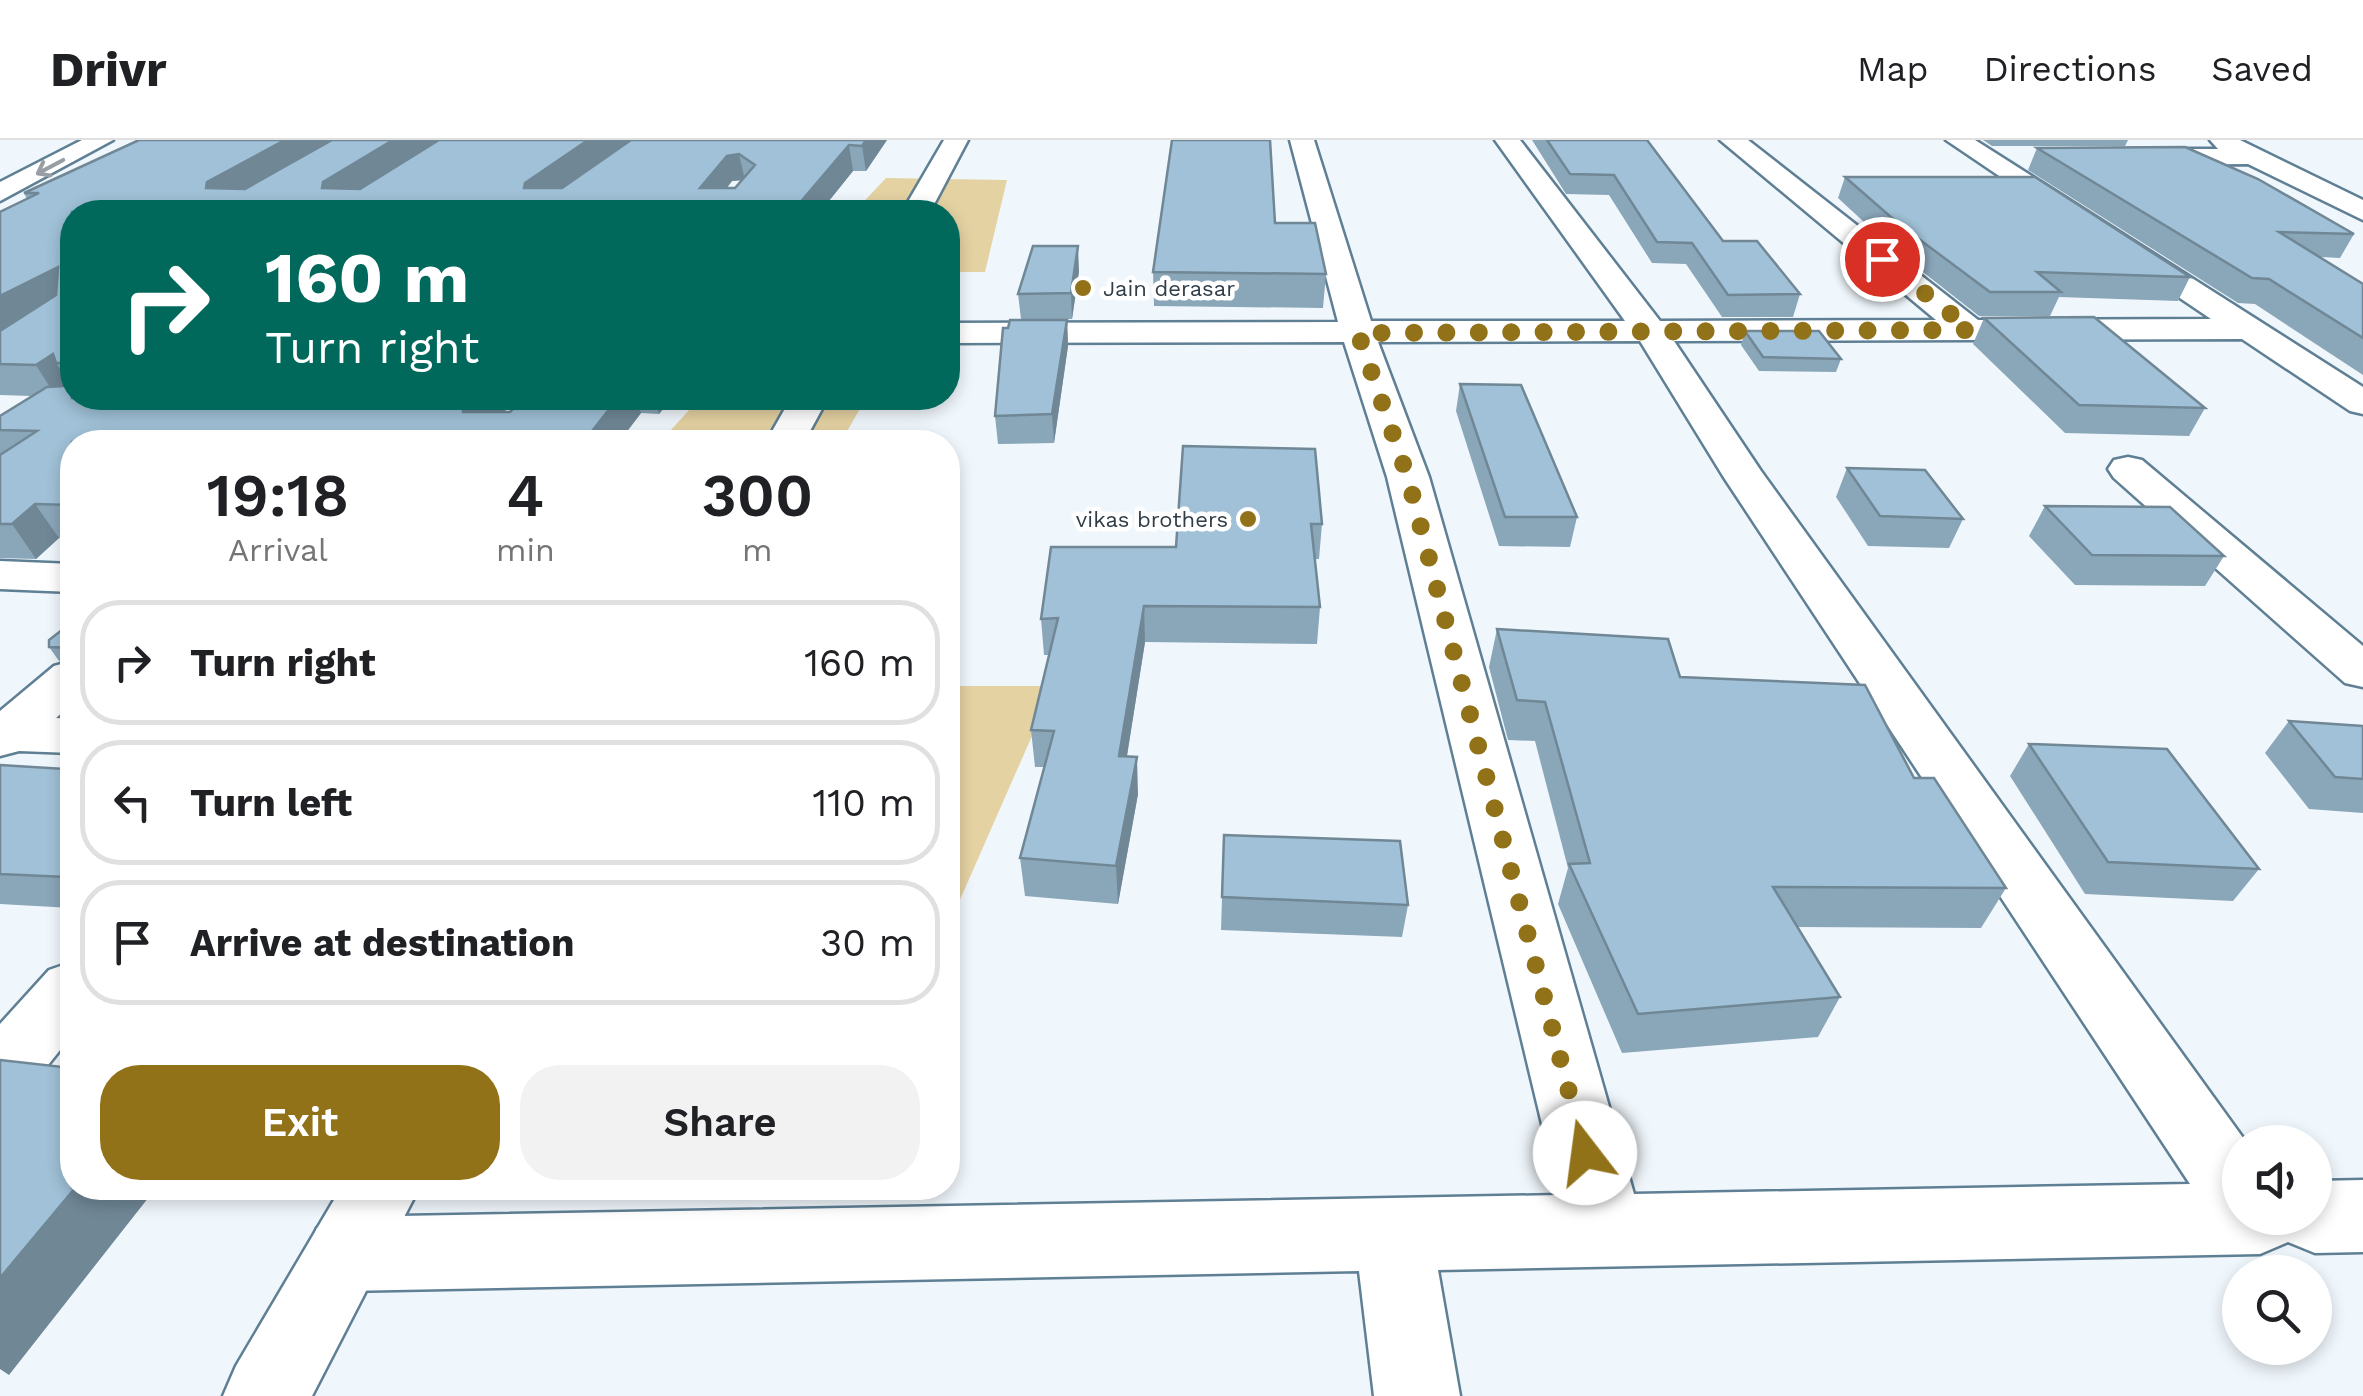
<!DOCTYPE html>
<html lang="en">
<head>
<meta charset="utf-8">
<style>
	body { margin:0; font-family:"Work Sans",sans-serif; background:#f2f2f2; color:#202124; height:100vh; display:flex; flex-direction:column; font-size:38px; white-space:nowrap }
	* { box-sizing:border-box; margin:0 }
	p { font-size:32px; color:#757577 }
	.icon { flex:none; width:55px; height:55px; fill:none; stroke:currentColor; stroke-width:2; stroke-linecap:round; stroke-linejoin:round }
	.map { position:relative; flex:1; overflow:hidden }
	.drawer { position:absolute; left:60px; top:290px; width:900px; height:770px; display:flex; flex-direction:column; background:#fff; border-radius:40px; box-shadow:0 5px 15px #0003 }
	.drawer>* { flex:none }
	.guide { position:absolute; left:60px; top:60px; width:900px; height:210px; border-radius:40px; box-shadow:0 5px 15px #0003; background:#00695c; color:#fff; overflow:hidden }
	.buttons { position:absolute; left:2222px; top:985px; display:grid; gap:20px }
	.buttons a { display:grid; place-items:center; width:110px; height:110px; border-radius:50%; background:#fff; box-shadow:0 5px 15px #0003; font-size:50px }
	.pin { position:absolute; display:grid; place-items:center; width:85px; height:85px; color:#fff; margin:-42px; border:5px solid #fff; border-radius:50%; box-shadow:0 2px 10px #0007 }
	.me { position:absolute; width:110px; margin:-55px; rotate:345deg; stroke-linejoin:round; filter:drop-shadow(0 0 8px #0008) }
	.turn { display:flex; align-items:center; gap:35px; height:210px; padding:0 40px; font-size:45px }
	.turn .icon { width:130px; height:130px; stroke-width:2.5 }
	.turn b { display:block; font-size:70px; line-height:85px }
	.eta { display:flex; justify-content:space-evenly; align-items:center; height:170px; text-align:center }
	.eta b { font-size:60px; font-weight:600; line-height:70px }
	.primary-button { display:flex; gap:20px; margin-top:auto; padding:20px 40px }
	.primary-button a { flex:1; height:115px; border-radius:40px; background:#927219; color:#fff; font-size:40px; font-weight:600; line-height:115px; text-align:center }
	.primary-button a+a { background:#f2f2f2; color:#202124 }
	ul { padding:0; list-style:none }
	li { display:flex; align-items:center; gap:30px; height:125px; margin:0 20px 15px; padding:0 20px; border:5px solid #e0e0e0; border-radius:40px }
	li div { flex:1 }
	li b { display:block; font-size:38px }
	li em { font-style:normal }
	header { display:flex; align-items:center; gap:60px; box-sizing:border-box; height:140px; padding:0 50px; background:#fff; border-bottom:2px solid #e0e0e0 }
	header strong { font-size:48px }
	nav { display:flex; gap:55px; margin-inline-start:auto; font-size:35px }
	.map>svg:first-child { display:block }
	.green { fill:#e5d2a3 }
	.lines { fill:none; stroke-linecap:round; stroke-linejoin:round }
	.minor-casing { stroke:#5f7f94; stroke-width:5 }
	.major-casing { stroke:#5f7f94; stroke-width:5 }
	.highway-casing { stroke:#5f7f94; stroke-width:5 }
	.minor { fill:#fff; fill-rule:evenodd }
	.major { fill:#fff; fill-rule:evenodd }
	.highway { fill:#fff; fill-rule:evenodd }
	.wall { fill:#8aa6b9; fill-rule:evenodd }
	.shaded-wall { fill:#708796 }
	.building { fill:#a0c1d7; stroke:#708796; stroke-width:2.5; fill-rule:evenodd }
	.oneway { stroke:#989ea3 }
	.route { stroke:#927219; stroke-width:18; stroke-dasharray:0 32.4 }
	.poi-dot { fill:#927219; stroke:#fff; stroke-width:4 }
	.labels { text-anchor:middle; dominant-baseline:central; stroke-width:9; stroke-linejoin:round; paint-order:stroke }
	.far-poi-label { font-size:22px; fill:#303d47; stroke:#fff; text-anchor:start }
</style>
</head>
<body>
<header>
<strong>Drivr</strong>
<nav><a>Map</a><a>Directions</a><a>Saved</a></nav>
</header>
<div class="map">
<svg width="2363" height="1256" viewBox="0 0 2363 1256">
	<rect width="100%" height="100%" fill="#f0f7fc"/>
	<path class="green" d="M886 38 1007 40 985 132H948V72H854Z
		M700 258H866L841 302H660Z
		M948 546H1054L948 787Z"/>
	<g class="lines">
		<g class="minor-casing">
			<path id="minor" d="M1290 0H1314L1371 181H1625L1495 0H1520L1660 181 1936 180 1720 0H1748L1978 180 2211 179 1946 0H1975L2363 247V274L2350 271 2242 199 1674 201 1761 331 2246 1002H2240V1078H2315V1041L2363 1040V1112L2315 1113 2288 1102 2260 1114 1438 1130 1460 1256H1374L1359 1131 345 1151 317 1140 306 1114 317 1088 345 1077 1559 1055 1387 337 1344 202 948 203V183L1338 182ZM1640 201 1723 336 2190 1044 1634 1054 1429 337 1378 202Z
				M2210 0H2240L2363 60V80L2248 24 2131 25 2118 17 2131 9H2218Z
				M2128 317 2142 320 2363 506V547L2345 543 2114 338 2108 329 2114 320Z
				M0 421 72 424V452L0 449Z
				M72 521V564L56 578 72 579V613L19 611 0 616V571L54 526Z
				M72 822V895L25 954 0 962V884L49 830Z"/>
		</g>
		<g class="major-casing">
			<path id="major" d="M944 0H968L930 72H902Z
				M791 258H828L804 302H766Z
				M341 1048H419L312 1256H223L236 1226Z"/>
		</g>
		<g class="highway-casing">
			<path id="highway" d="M82 0H113L0 61V42Z"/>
		</g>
		<use href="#minor" class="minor"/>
		<use href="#major" class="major"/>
		<use href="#highway" class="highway"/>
	</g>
	<path class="wall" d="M139 0H630L577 38 631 0H887L866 31H853L820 72H72V258H518L504 272H510L524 258H672L659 274 641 273 619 302H72V399L59 398 36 419 0 418V276L32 256 0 255V72L27 59 24 53ZM742 40 735 48H727L732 41Z
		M1532 0H1647L1723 101 1800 154 1793 177H1722L1686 124 1652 123 1609 55 1566 54Z
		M1983 0H2128L2125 6H1992Z
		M2037 8 2354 94 2340 118 2320 117 2363 144V235L2255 164 2238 163 2028 30Z
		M1845 37 2190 137 2178 161 2059 157 2050 176H1979L1891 107 1838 58Z
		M1079 131 1072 179H1021L1018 154Z
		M1153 132 1326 134 1323 168 1154 166Z
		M1984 178 2205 268 2189 296 2065 293 1973 204Z
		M1067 180 1068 206 1054 303 998 304 995 276Z
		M1745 191 1841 219 1836 232 1759 231 1741 205Z
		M1460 244 1577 377 1570 407 1499 406 1456 271Z
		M1183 306 1322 384 1319 419H1315L1320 467 1317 504 1145 502 1127 616 1138 654 1118 764 1025 756 1020 718 1044 627H1035L1031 590 1049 515H1044L1041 479 1176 407Z
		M1847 328 1963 379 1949 408 1868 406 1836 357Z
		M2045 366 2224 416 2205 446 2075 445 2029 396Z
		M72 482V539L49 507Z
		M1497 489 1680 537 1914 638 2006 748 1981 788 1797 787 1840 857 1818 897 1622 913 1558 764 1568 728 1535 601 1508 600 1489 527Z
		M2289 581 2363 586V673L2309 669 2265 613Z
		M2029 604 2259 729 2233 761 2085 754 2010 636Z
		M72 622V768L0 764V625L65 629Z
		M1224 695 1408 765 1402 797 1221 790Z"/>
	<path class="shaded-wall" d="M285 0H339L220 69 206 48 207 42Z
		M393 0H442L334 69 322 48 323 42Z
		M588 0H630L534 69 524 48 525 43Z
		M866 0H887L866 31 862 6Z
		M849 5 853 31 820 72H792Z
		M739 14 745 40 732 41 708 72 700 48 727 16Z
		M1078 106 1079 131 1072 179 1071 153Z
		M58 127 72 152 0 196V156Z
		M1067 180 1068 206 1054 303 1052 274Z
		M53 214 56 223 71 246 56 257 36 225Z
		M236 258H280L255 295Z
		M473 258H518L476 299 463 272V267Z
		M618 258H636L641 273 619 302H586L585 300Z
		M654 258H672L659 274Z
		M35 364 59 398 36 419 12 384Z
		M1144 466 1145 502 1121 653 1119 616Z
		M1137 617 1138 654 1118 764 1116 726Z
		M72 731V745L66 737Z
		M75 1048H156L9 1235 0 1229V1138Z"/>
	<path class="building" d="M139 0H285L207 42 206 48 245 49 332 0H393L323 42 322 48 360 49 439 0H588L525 43 524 48H562L631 0H866L862 6 849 5 792 72H72V223H56L53 214 36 225 0 224V191L56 155 58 127 0 156V72L39 53H24ZM739 14 755 25 735 48H700L727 16Z
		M1172 0H1270L1275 83H1315L1326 134 1153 132Z
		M1547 0H1647L1723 101H1757L1800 154 1728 155 1692 103 1657 102 1614 35 1570 34Z
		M2185 7 2258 39 2354 94 2279 92 2363 144V198L2269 139 2252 138 2037 8Z
		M1845 37H2035L2190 137 2037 132 2061 152H1990L1900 85Z
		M1033 106H1078L1071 153 1018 154Z
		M2094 177 2205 268 2079 265 1984 178Z
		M1010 180H1067L1052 274 995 276 1003 188H1008Z
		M1745 191H1819L1841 219 1763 217Z
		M72 236V258H236L238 262 272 263 279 258H473L463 267V272H510L524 258H618L585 300 408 298 403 302H72V365L35 364 12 384H0V315L37 291 0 290V276L47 247 64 246Z
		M1460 244 1521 245 1577 377H1505Z
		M1183 306 1315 309 1322 384H1311L1320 467 1144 466 1119 616 1137 617 1116 726 1020 718 1054 591 1031 590 1058 478 1041 479 1051 407H1176Z
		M1847 328 1925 330 1963 379 1880 376Z
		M2045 366 2170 367 2224 416 2092 415Z
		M72 482V508L49 507V500Z
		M1497 489 1668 499 1680 537 1865 545 1914 638H1934L2006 748 1773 747 1840 857 1638 874 1569 724 1590 723 1545 562 1517 560Z
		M2289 581 2363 586V639L2335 637Z
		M2029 604 2167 609 2259 729 2108 722Z
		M72 622V731L66 737 0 734V625L65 629Z
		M1224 695 1400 701 1408 765 1222 757Z
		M0 920 72 928V1048H75L0 1138Z"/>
	<defs><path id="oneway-shaft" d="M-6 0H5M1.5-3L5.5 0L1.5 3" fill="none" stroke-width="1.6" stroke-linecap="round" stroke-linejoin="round" transform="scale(2.5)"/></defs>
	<use class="oneway" href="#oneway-shaft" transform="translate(50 27) rotate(152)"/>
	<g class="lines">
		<path class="route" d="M1585 1013 1408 338 1358 193 1971 190 1882 119"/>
	</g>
	<g class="poi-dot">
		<circle cx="1083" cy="148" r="10"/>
		<circle cx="1248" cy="379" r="10"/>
	</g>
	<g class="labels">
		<g class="far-poi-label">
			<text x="1103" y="148">Jain derasar</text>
			<text x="1228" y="379" text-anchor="end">vikas brothers</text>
		</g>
	</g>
</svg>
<div class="buttons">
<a><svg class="icon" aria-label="sound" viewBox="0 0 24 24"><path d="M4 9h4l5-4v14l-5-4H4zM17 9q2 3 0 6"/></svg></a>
<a><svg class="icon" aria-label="search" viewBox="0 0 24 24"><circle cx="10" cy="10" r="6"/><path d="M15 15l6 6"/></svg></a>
</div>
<div class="pin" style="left:1882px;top:119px;background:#d93025"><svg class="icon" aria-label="arrive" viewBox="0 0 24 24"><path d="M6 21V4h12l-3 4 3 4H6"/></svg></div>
<svg class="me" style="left:1585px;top:1013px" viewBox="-20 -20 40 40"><circle r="19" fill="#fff"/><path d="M0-13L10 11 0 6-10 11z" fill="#927219"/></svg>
<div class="guide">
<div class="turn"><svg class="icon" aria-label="right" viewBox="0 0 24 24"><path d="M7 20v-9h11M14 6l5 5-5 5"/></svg><div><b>160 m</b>Turn right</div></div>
</div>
<section class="drawer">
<div class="eta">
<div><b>19:18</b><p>Arrival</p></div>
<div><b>4</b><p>min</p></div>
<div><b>300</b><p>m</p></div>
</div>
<ul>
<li><svg class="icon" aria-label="right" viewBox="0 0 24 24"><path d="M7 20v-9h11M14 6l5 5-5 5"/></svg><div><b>Turn right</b></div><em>160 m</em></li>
<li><svg class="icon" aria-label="left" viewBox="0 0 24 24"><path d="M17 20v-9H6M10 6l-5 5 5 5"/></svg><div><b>Turn left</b></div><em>110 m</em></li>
<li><svg class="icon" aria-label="arrive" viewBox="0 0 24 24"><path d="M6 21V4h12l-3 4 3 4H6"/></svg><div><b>Arrive at destination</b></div><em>30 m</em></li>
</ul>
<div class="primary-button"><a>Exit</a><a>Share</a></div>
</section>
</div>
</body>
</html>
